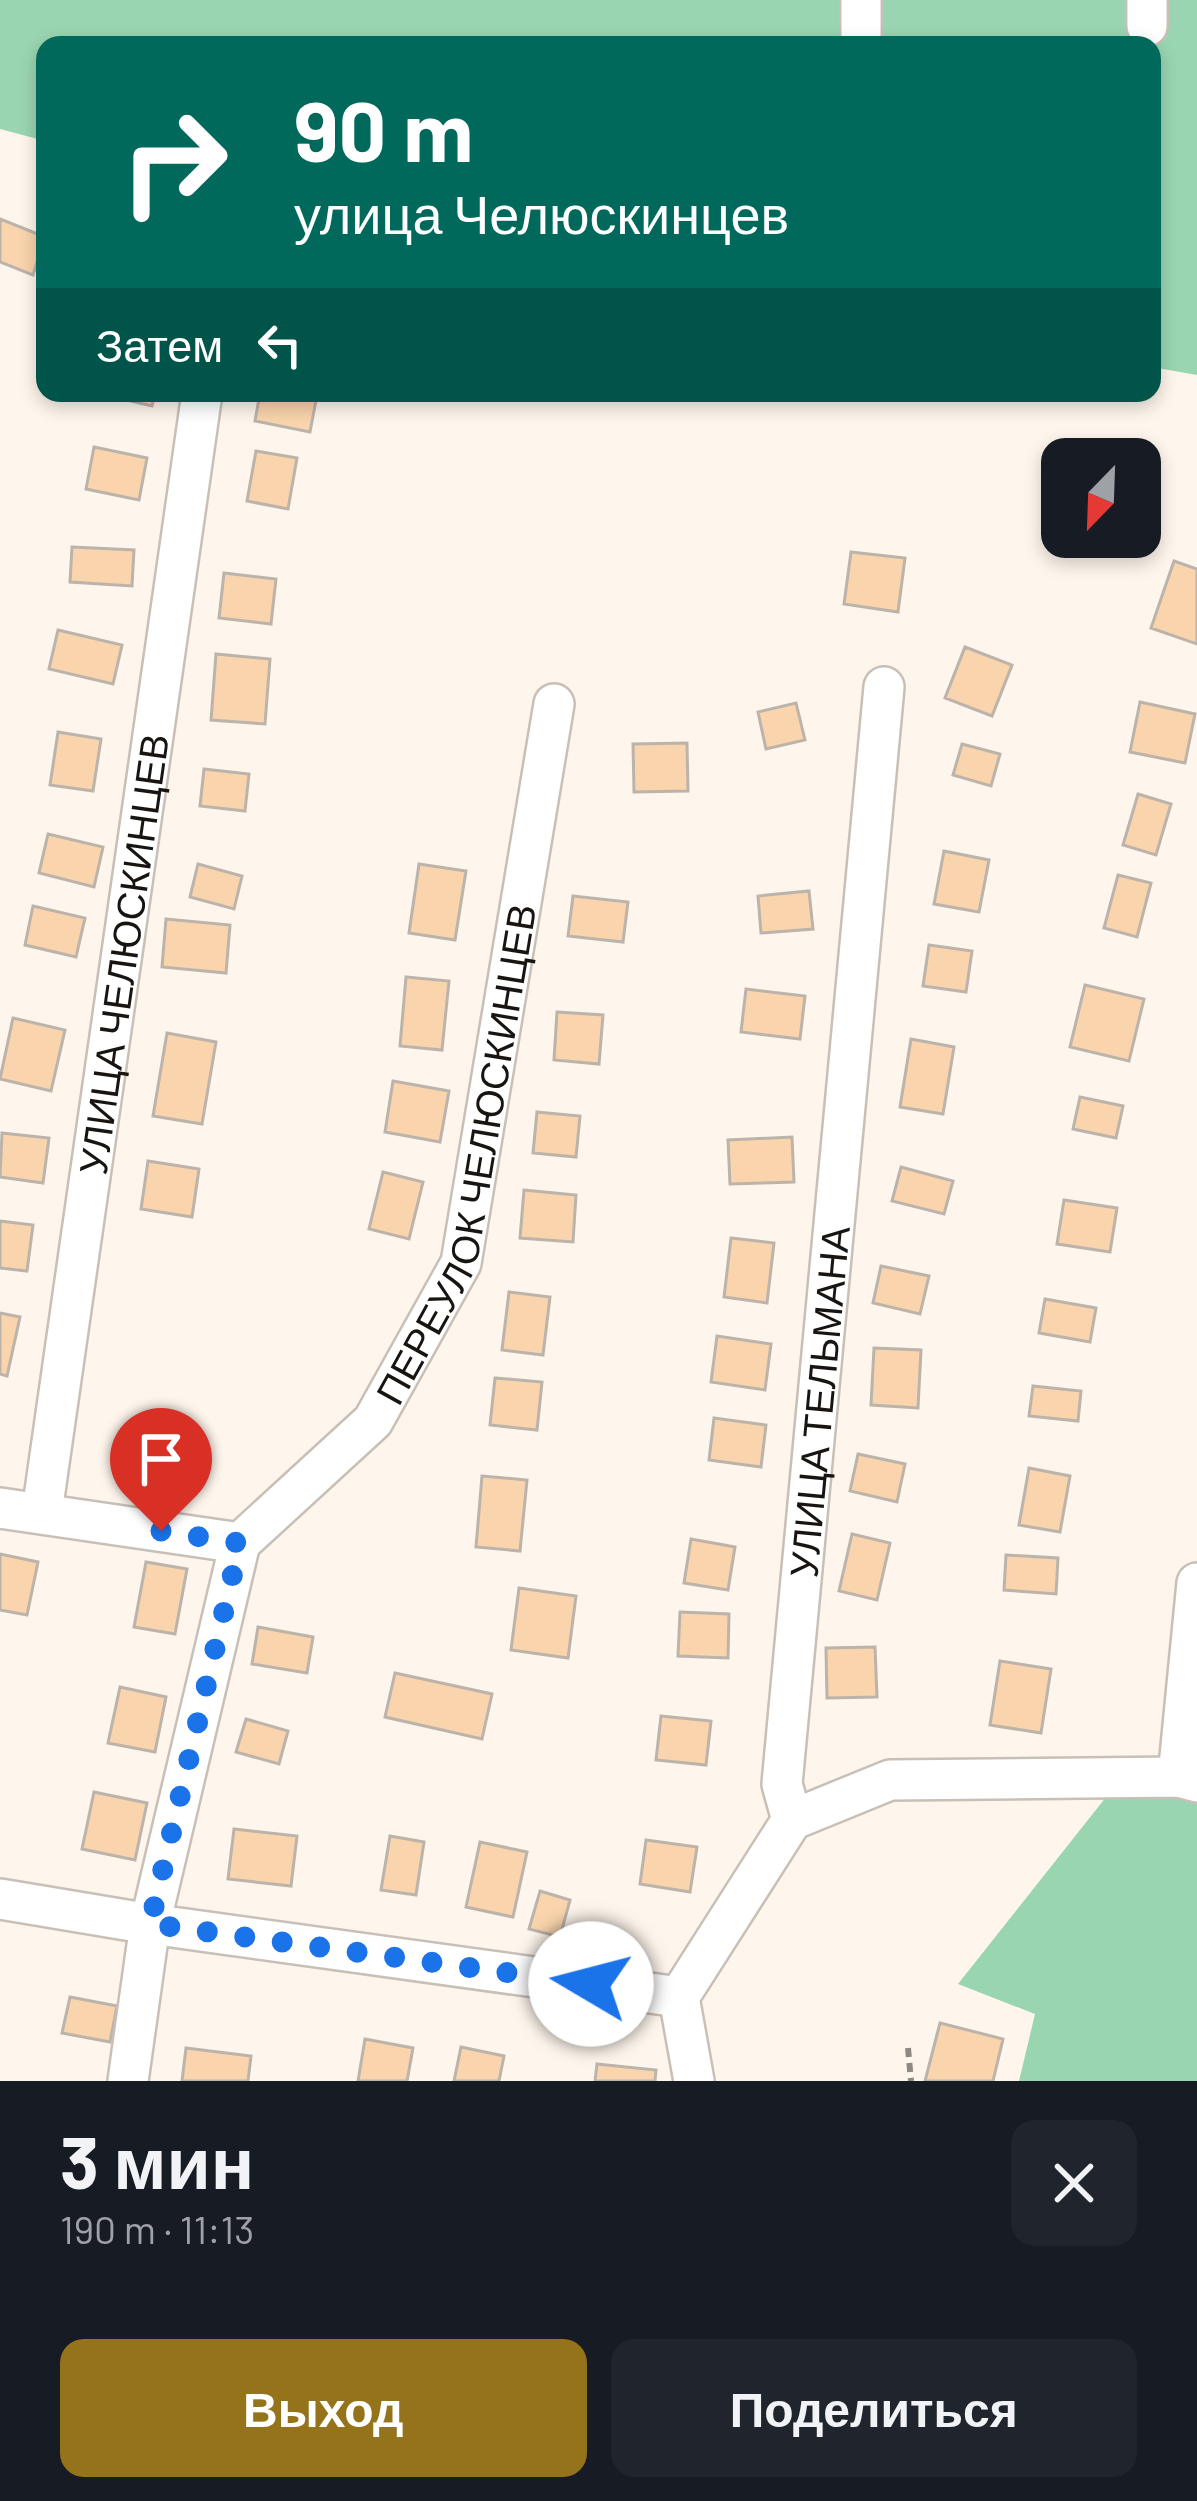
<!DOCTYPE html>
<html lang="ru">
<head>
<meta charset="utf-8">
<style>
	body { margin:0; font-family:Barlow,sans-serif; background:#20242c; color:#f1f3f6; height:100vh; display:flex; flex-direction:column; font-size:45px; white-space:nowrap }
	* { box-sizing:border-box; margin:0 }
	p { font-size:39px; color:#9ea1a6 }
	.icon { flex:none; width:66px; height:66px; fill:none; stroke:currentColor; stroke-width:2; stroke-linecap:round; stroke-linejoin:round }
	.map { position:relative; height:2081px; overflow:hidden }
	.side { display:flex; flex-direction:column; background:#171b24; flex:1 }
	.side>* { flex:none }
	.top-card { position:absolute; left:36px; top:36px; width:1125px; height:366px; border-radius:24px; box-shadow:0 6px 18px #0003; background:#00695c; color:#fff; overflow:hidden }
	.needle { width:78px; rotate:203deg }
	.fabs { position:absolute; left:1041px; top:438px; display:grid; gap:24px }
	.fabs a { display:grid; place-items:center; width:120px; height:120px; border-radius:24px; background:#171b24; box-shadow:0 6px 18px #0003; font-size:60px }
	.pin { position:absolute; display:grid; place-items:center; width:102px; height:102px; color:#fff; margin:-123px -51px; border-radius:50% 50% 50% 0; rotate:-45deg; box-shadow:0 0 12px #0007 }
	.pin .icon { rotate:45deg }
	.me { position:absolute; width:132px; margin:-66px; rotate:278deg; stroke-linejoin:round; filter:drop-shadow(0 0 9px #0008) }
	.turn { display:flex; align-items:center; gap:42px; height:252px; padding:0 60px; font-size:54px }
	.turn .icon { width:156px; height:156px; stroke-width:2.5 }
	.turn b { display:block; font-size:84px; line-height:102px }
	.then { display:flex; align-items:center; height:114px; padding:0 60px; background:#0003; gap:24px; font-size:45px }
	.round { display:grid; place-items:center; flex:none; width:126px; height:126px; border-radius:24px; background:#20242c }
	.headline { display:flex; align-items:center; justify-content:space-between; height:204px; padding:0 60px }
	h1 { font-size:72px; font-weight:700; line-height:90px }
	.action { display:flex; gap:24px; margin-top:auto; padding:24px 60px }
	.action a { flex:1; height:138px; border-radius:24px; background:#95731b; color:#fff; font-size:48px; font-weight:700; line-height:138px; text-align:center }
	.action a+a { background:#20242c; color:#f1f3f6 }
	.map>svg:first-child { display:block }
	.green { fill:#9ad5b1 }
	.building { fill:#f9d4ac; stroke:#bcb4ab; stroke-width:3 }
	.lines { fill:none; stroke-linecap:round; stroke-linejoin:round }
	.minor-casing { stroke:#c8c0b7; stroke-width:44 }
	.path { stroke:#8e8882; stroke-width:6; stroke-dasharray:9 6; stroke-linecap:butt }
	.minor { stroke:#fff; stroke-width:39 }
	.route { stroke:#1a73e8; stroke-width:21; stroke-dasharray:0 37.8 }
	.labels { text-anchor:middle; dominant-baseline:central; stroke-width:12; stroke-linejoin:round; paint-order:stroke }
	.street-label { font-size:39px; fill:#171411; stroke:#fff }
</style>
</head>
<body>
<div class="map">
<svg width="1197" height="2081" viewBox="0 0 1197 2081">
	<rect width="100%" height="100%" fill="#fef5ec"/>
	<path class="green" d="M0 0H1197V375L1152 367V45H45V141L0 129Z
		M1114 1787 1197 1798V2081H1019L1035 2014 958 1984Z"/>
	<path class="building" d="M0 219 45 237 33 275 0 262Z
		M96 393H155L152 406Z
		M260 393 317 395 310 432 255 421Z
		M94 447 147 458 139 500 86 489Z
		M256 451 297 458 288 509 247 501Z
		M72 547 134 550 132 586 70 582Z
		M851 552 905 558 898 612 844 604Z
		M1174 561 1197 569V644L1151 628Z
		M224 573 276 579 271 624 219 618Z
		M58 630 122 645 113 684 49 669Z
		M965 647 1012 665 992 716 945 698Z
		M216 654 270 659 265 724 211 720Z
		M1140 702 1195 714 1185 763 1130 752Z
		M796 703 805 740 766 749 758 712Z
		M58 732 101 739 93 791 50 785Z
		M687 743 688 791 634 792 633 744Z
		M962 744 1000 754 991 786 953 775Z
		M204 769 249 774 245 811 200 806Z
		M1138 794 1171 804 1156 855 1123 845Z
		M48 834 103 847 94 887 39 873Z
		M944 851 989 860 979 912 934 904Z
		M198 864 242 876 234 909 190 897Z
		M419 864 466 871 455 940 409 933Z
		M1118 875 1151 883 1137 937 1104 928Z
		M809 891 813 929 761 933 758 896Z
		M573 896 628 902 623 942 568 936Z
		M33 906 85 918 76 957 25 945Z
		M166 919 230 925 226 973 162 967Z
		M929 945 972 951 966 992 923 986Z
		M406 977 449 981 442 1050 400 1046Z
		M1085 985 1144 999 1129 1061 1070 1047Z
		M746 989 805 996 800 1039 741 1032Z
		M557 1012 603 1015 599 1064 554 1060Z
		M13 1018 65 1030 51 1091 0 1079Z
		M167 1033 216 1042 202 1124 153 1116Z
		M911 1039 954 1047 943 1114 900 1107Z
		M393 1081 449 1091 440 1142 385 1132Z
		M1080 1097 1123 1106 1116 1138 1073 1129Z
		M537 1112 580 1116 576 1157 533 1153Z
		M2 1133 49 1138 43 1183 0 1177Z
		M792 1137 794 1182 730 1184 728 1140Z
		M148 1161 199 1169 192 1217 141 1209Z
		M901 1167 953 1181 944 1214 892 1201Z
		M383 1172 423 1182 409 1239 369 1229Z
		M524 1190 576 1195 573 1242 520 1238Z
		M1064 1200 1117 1208 1110 1252 1057 1244Z
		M0 1221 33 1225 27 1271 0 1268Z
		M731 1238 774 1243 767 1303 724 1297Z
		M881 1266 929 1276 920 1314 873 1303Z
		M509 1292 550 1297 543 1355 502 1350Z
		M1045 1299 1096 1308 1090 1342 1039 1333Z
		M0 1313 20 1317 7 1376 0 1374Z
		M717 1336 771 1344 765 1390 711 1382Z
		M874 1348 921 1350 918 1408 871 1405Z
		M495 1378 542 1382 537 1430 490 1425Z
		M1033 1386 1081 1391 1078 1421 1029 1416Z
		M714 1418 766 1425 761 1467 709 1460Z
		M858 1454 905 1464 897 1502 850 1491Z
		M1029 1468 1070 1476 1060 1532 1019 1525Z
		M482 1476 527 1480 520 1551 476 1547Z
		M852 1534 890 1543 877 1600 839 1591Z
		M691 1539 735 1547 728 1590 684 1583Z
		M0 1554 38 1562 27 1615 0 1610Z
		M1006 1555 1058 1558 1056 1594 1004 1590Z
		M146 1562 187 1569 175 1634 134 1627Z
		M519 1588 576 1596 568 1658 511 1650Z
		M680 1612 729 1614 728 1658 678 1656Z
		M258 1627 313 1637 307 1673 252 1664Z
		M875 1647 877 1697 827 1698 826 1648Z
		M1000 1661 1051 1669 1041 1733 990 1725Z
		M395 1673 492 1694 482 1739 385 1717Z
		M120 1687 166 1697 155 1752 108 1743Z
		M661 1716 711 1721 706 1765 656 1760Z
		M246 1719 288 1731 279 1764 236 1752Z
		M94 1792 147 1803 135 1860 82 1849Z
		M234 1829 297 1836 291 1886 228 1879Z
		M390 1836 424 1842 416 1895 381 1890Z
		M646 1840 697 1847 690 1892 640 1884Z
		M480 1842 527 1852 513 1917 466 1907Z
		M540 1891 570 1900 560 1937 529 1929Z
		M70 1997 117 2006 110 2042 62 2033Z
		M940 2023 1003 2039 993 2081H925Z
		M365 2039 413 2048 407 2081H358Z
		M461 2047 504 2056 499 2081H454Z
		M186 2048 251 2056 248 2081H182Z
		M597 2064 656 2070 655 2081H595Z"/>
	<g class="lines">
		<g class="minor-casing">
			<g id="minor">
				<path d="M861 0V45"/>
				<path d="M1147 26V0"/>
				<path d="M0 1508 240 1543"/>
				<path id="s1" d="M42 1512 202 393"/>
				<path id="s2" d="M240 1543 373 1421 461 1263 554 704"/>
				<path d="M1178 1777 1197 1583"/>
				<path d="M792 1820 890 1780 1178 1777 1197 1782"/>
				<path d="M0 1899 150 1924 679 1997"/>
				<path d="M128 2081 150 1924 240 1543"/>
				<path id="s3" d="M694 2081 679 1997 792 1820 782 1784 884 687"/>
			</g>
		</g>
		<path class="path" d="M908 2048 911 2081"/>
		<use href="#minor" class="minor"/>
	</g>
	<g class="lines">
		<path class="route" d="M161 1531 240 1543 150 1924 591 1984"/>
	</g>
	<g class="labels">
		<g class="street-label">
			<text stroke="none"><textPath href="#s1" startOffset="564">УЛИЦА ЧЕЛЮСКИНЦЕВ</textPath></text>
			<text stroke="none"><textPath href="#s2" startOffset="465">ПЕРЕУЛОК ЧЕЛЮСКИНЦЕВ</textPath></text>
			<text stroke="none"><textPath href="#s3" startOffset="717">УЛИЦА ТЕЛЬМАНА</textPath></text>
		</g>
	</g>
</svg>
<div class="fabs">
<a><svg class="needle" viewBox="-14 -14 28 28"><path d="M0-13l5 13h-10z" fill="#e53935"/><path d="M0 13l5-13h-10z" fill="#9ea1a6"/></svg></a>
</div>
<div class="pin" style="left:161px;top:1531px;background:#d93025"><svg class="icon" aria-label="arrive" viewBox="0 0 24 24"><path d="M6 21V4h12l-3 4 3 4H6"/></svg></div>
<svg class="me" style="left:591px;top:1984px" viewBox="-20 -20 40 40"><circle r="19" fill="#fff"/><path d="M0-13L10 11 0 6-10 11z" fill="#1a73e8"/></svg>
<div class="top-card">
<div class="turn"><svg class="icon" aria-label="right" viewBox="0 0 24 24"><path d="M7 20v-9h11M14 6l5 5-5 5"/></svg><div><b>90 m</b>улица Челюскинцев</div></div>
<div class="then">Затем<svg class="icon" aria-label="left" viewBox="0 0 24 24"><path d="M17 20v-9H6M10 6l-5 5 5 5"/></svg></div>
</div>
</div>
<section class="side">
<div class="headline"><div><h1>3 мин</h1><p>190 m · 11:13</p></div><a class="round"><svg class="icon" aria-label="close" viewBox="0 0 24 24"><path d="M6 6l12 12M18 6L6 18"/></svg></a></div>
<div class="action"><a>Выход</a><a>Поделиться</a></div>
</section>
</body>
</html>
